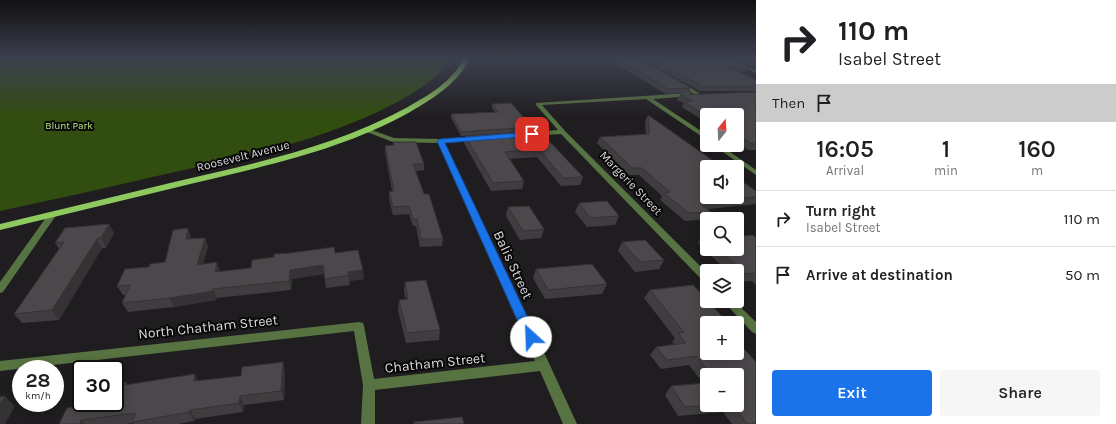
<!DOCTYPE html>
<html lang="en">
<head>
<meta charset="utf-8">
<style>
	body { margin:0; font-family:Karla,sans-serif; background:#f6f6f6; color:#202124; height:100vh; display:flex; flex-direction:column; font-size:15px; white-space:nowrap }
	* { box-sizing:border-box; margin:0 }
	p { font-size:13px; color:#757577 }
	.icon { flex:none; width:22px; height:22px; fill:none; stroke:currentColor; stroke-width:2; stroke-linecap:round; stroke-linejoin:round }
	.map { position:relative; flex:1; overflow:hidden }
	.sheet { display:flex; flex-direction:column; background:#fff; width:360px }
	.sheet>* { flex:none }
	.top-card { background:#fff; color:#202124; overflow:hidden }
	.needle { width:26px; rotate:18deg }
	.tools { position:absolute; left:700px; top:108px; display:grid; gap:8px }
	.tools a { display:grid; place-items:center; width:44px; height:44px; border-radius:4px; background:#fff; box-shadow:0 2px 10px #0003; font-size:20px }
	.speed { position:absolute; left:12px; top:360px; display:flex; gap:8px; font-size:20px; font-weight:700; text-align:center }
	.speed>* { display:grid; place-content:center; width:52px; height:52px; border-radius:50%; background:#fff; box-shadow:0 2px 10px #0003; line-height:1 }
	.speed small { font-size:10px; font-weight:400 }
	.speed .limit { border:2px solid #111; border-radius:6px; background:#fff; color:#111 }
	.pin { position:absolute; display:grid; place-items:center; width:34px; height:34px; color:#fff; margin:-17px; border-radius:8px; box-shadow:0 2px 6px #0006 }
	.me { position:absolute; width:44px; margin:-22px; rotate:335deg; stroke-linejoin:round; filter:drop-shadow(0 0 3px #0008) }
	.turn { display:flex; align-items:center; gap:14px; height:84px; padding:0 16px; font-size:18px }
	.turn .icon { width:52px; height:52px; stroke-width:2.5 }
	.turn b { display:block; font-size:28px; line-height:34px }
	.then { display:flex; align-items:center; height:38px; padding:0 16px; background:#0003; gap:8px; font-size:15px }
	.eta { display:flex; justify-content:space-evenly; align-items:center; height:68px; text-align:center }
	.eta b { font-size:24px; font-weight:600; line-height:28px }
	.primary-button { display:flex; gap:8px; margin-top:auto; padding:8px 16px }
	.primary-button a { flex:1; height:46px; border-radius:4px; background:#1a73e8; color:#fff; font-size:16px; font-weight:600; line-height:46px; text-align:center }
	.primary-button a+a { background:#f6f6f6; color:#202124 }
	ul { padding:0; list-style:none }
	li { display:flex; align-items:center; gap:12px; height:56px; padding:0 16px; border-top:1px solid #e0e0e0 }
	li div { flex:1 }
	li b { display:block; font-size:15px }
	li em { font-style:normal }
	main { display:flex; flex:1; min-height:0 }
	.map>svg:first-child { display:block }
	.green { fill:#324d10 }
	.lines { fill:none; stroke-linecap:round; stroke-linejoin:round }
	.minor { fill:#567341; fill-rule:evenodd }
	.primary { fill:#8dc95e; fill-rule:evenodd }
	.wall { fill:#403d40; fill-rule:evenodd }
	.shaded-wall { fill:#343234 }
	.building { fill:#4b474b; stroke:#343234 }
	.route { fill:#1a73e8; stroke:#114b97 }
	.labels { text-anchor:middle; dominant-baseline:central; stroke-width:4; stroke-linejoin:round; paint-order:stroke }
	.far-park-label { font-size:10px; fill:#b7ed80; stroke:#090809 }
	.street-label { font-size:12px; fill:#dddbdd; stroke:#090809 }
	.near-street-label { font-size:14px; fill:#dddbdd; stroke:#090809 }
</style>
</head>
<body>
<main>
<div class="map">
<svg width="756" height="424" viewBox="0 0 756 424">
	<rect width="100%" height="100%" fill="#201d20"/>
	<path class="green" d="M0 58H450C439 78 418 90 399 101 324 142 239 157 157 176 105 188 52 200 0 211Z"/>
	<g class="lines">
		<path class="minor" d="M723 58H729L756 70V73Z
			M679 83H683L702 95 697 96 679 85Z
			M689 93 691 94V96L653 99 707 135V140L646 99 542 105 565 131 707 273V283L704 282 561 134 531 136 528 134 531 132 558 130 536 105V103Z
			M366 128 394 138 440 139 476 137 477 138 474 140 444 143 548 361 577 424H563L540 371 375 390V424H361L363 385 354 331 0 371V361L359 322 363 323 364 326 374 379 535 361 438 143 393 142 364 131V129Z
			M713 145H720L756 170V175Z
			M50 212H56L57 214 3 292 0 293V282Z
			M723 301H734L756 322V334L752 332Z"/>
		<path class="primary" d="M464 58H470C457 84 434 98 410 112 337 153 254 168 174 188 116 202 58 216 0 230V224C57 210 114 197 170 183 251 164 332 148 406 108 429 95 452 82 464 58Z"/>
	</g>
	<path class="wall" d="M606 58H639L691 88 689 93 666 94Z
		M640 58H732L751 67 748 71 738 72 756 80V91H700Z
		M733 58H756V68Z
		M756 92V150H748L737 143V115H707V123L682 107 684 103 677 100 680 95Z
		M492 104 532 127 531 131 583 177 580 185 561 186 537 157 509 159 524 181 522 189 491 191 464 143 465 136H461L451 118V114L495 112 492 108Z
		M648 115 756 191V204L708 209 711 212 707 219 685 221 660 200 662 196 639 175H629L597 143 600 137 646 134 645 121Z
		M393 142 424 164V170L416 171 424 194 443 239 442 246 420 247 416 226H413L409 214 393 215 389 199V192L392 191 385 152V146L393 145Z
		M579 203 619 216 615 225 587 227 575 212Z
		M508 207 544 229 541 238 520 240 506 216Z
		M714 213 723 219H710Z
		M109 224 114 233 106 248H102L59 320 22 323 14 314 59 249 55 243Z
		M703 234H707V249H737L745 236 756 238V285L752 281 739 282 737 281V271H727L698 243Z
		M191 237V239L205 238 208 247 203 264 220 272 251 268 335 253 364 279 349 281 350 285 326 288 324 274 292 279 291 290 217 298 216 300 174 307 128 312 122 303 126 295H123L117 286 149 267 165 262Z
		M622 242 664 260 659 269 635 272 618 251Z
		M536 269 607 284 602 294 545 299 533 278Z
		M405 282 440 330 439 340 406 343 398 310 399 300 406 299 404 291Z
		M693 285 707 300V301H708L728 323H707V353H737V341L756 362V424H732L723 412 678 416 665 395 671 386 703 383 689 365 661 369 650 355 656 347 674 344 672 342 675 338 644 298 650 290ZM707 375H737V405H707Z
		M285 372 284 400 244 405 243 412 195 419 194 421 178 424H134L133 423 127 424H59L82 406 126 382 128 385 198 381Z"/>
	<path class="shaded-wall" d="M109 224 114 233 106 248 101 238Z
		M188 228 191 237 189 248 186 239Z
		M205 238 208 247 200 274 197 265Z
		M97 239 102 248 59 320 52 310Z
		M217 262 220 271 219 281 215 272Z
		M323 265 324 274 292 279 291 290 289 281 290 270Z
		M363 270 364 279 349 281 348 272Z
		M213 289 217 298 216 300 174 307 170 298Z
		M283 362 285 372 284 400 281 391Z
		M195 374 199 383 194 381Z
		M5 396 15 406 5 424H0V406Z
		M240 396 244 405 243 412 239 403Z
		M190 410 195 419 194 421 189 412Z
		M81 420 84 424H80Z"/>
	<path class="building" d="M615 58H639L691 88 669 89Z
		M650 58H732L751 67H729L756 80V86H703Z
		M746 58H756V63Z
		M756 92V106H755L756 107V144H752L737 135V115H707V116L685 102 693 101 680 95Z
		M511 103 532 127 461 132 451 114 498 112 492 104Z
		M648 115 722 167H707V197H737V178L756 191V197L700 203 711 212 689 213 664 193 670 192 642 168H632L600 137 649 134Z
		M539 130 583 177 563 178 539 149 505 152 524 181 493 183 465 136Z
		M393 142H416L424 164H413L424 194H429L443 239H421L417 219H413L409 206 393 207 389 192 394 191 385 146 394 145Z
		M607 201 619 216 590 218 579 203Z
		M529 206 544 229 523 231 508 207Z
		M714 213 723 219H715Z
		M109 224 101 238 97 239 52 310 14 314 64 242 55 243 65 228Z
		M188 228 186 239 205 238 197 265 217 262 215 272 251 268 252 260 274 257V254L290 253 334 247 335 253 358 250 363 270 348 272 349 275 325 279 323 265 290 270 289 281 213 289V291L170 298 122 303 130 285 117 286 125 269 149 267 150 264 165 262 173 230Z
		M737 230 745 236 753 235 756 238V273L745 274 719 249H737Z
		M703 234H707V237Z
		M645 240 664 260 640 262 622 242Z
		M592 264 607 284 548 290 536 269Z
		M426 280 440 330 407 333 399 300 408 299 405 282Z
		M693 285 707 300V301H708L728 323H707V353H737V341L756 362V424H747L733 405H737V375H711L696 356 667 360 656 347 686 343 678 333 684 332 650 290Z
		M283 362 281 391 240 396 239 403 190 410 189 412 133 422 135 413 81 420 80 424H59L67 408 82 406 83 403H115V383L126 382 125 385 195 374 194 381 241 376 242 367Z
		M707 383V405H713L685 407 671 386Z
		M5 396 0 406V397Z
		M462 417 464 424H414V422Z"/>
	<linearGradient id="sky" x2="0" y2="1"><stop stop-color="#121012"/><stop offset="0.5" stop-color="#3c404e"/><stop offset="1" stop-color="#3c404e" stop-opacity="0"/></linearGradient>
	<rect width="756" height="117" fill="url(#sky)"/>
	<path class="route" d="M532 132 535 133V136L445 143 537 337 535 341 531 343 526 341 525 337 437 141 440 139Z"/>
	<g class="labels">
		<g class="far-park-label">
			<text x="69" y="126">Blunt Park</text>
		</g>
		<g class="street-label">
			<text transform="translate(243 156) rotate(-14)">Roosevelt Avenue</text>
			<text transform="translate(631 183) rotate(46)">Margerie Street</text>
		</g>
		<g class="near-street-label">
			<text transform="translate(513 265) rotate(65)">Balis Street</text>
			<text transform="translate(208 327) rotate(-6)">North Chatham Street</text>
			<text transform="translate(435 363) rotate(-6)">Chatham Street</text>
		</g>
	</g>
</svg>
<div class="tools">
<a><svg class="needle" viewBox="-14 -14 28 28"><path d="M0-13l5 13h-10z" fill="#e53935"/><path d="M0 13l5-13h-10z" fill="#757577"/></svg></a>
<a><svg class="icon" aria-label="sound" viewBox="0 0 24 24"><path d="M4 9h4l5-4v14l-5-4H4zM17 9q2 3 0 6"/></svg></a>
<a><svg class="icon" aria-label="search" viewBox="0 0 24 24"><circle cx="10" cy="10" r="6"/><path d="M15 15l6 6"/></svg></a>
<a><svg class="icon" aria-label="layers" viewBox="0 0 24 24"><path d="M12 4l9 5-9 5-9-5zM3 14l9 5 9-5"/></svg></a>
<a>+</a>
<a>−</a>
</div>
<div class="speed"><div>28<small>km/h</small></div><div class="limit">30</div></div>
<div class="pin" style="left:532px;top:134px;background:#d93025"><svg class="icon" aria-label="arrive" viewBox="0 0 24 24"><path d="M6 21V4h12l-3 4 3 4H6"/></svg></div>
<svg class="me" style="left:531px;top:337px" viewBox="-20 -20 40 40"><circle r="19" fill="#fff"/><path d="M0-13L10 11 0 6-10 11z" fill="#1a73e8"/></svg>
</div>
<section class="sheet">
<div class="top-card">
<div class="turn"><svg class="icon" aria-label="right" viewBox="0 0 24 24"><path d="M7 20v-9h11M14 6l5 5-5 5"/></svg><div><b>110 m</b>Isabel Street</div></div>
<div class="then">Then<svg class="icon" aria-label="arrive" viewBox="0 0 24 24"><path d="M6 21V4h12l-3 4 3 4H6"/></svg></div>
</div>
<div class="eta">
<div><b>16:05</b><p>Arrival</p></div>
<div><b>1</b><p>min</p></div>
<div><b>160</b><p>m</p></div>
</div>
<ul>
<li><svg class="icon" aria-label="right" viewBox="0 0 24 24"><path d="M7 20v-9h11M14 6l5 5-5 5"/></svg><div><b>Turn right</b><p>Isabel Street</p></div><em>110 m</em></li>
<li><svg class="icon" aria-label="arrive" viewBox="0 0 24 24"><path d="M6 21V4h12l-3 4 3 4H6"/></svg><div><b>Arrive at destination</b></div><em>50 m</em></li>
</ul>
<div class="primary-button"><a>Exit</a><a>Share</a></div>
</section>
</main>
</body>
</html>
